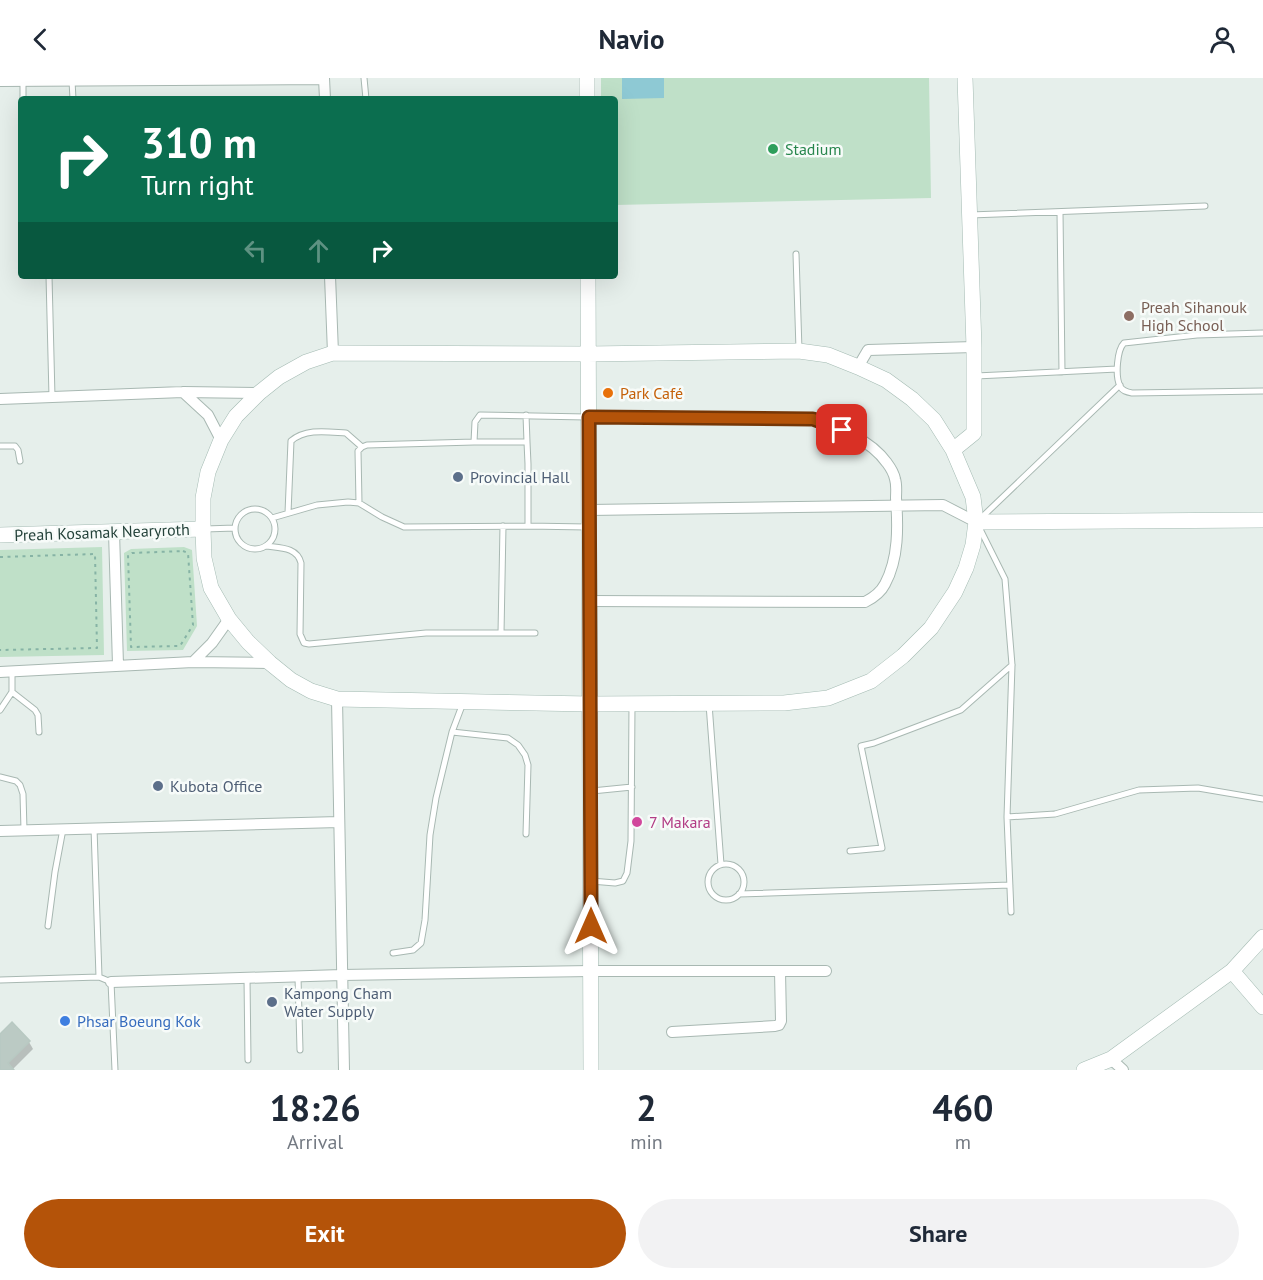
<!DOCTYPE html>
<html lang="en">
<head>
<meta charset="utf-8">
<style>
	body { margin:0; font-family:"PT Sans",sans-serif; background:#f2f2f3; color:#1f2937; height:100vh; display:flex; flex-direction:column; font-size:22px; white-space:nowrap }
	* { box-sizing:border-box; margin:0 }
	p { font-size:20px; color:#747a83 }
	.icon { flex:none; width:33px; height:33px; fill:none; stroke:currentColor; stroke-width:2; stroke-linecap:round; stroke-linejoin:round }
	.map { position:relative; height:992px; overflow:hidden }
	.drawer { display:flex; flex-direction:column; background:#fff; flex:1 }
	.drawer>* { flex:none }
	.hud { position:absolute; left:18px; top:18px; width:600px; height:183px; border-radius:6px; box-shadow:0 6px 24px #0002; background:#0b6e4f; color:#fff; overflow:hidden }
	.pin { position:absolute; display:grid; place-items:center; width:51px; height:51px; color:#fff; margin:-26px; border-radius:12px; box-shadow:0 3px 9px #0006 }
	.me { position:absolute; width:66px; margin:-33px; rotate:0deg; stroke-linejoin:round; filter:drop-shadow(0 0 4px #0008) }
	.turn { display:flex; align-items:center; gap:21px; height:126px; padding:0 24px; font-size:27px }
	.turn .icon { width:78px; height:78px; stroke-width:2.5 }
	.turn b { display:block; font-size:42px; line-height:51px }
	.lanes { display:flex; align-items:center; height:57px; padding:0 24px; background:#0003; justify-content:center; gap:30px; direction:ltr }
	.lanes .off { opacity:.35 }
	.eta { display:flex; justify-content:space-evenly; align-items:center; height:102px; text-align:center }
	.eta b { font-size:36px; font-weight:600; line-height:42px }
	.cta { display:flex; gap:12px; margin-top:auto; padding:12px 24px }
	.cta a { flex:1; height:69px; border-radius:36px; background:#b45309; color:#fff; font-size:24px; font-weight:600; line-height:69px; text-align:center }
	.cta a+a { background:#f2f2f3; color:#1f2937 }
	header { display:flex; justify-content:space-between; align-items:center; height:78px; padding:0 24px; background:#fff; font-size:27px; font-weight:600 }
	.map>svg:first-child { display:block }
	.green { fill:#bfe0c8 }
	.water { fill:#8ec9d4 }
	.shadow { fill:#0003 }
	.building { fill:#bbcac4; stroke:#b8c9c2; stroke-width:1.5 }
	.lines { fill:none; stroke-linecap:round; stroke-linejoin:round }
	.lane-casing { stroke:#a8b8b2; stroke-width:7 }
	.street-casing { stroke:#a8b8b2; stroke-width:12 }
	.secondary-casing { stroke:#a4bbb3; stroke-width:16 }
	.path { stroke:#86b3a5; stroke-width:2; stroke-dasharray:3 4.5; stroke-linecap:butt }
	.lane { stroke:#fff; stroke-width:5 }
	.street { stroke:#fff; stroke-width:10 }
	.secondary { stroke:#fff; stroke-width:15 }
	.route-casing { stroke:#753606; stroke-width:15 }
	.route { stroke:#b45309; stroke-width:10 }
	.leisure-dot { fill:#2e9e5b; stroke:#f7fbf9; stroke-width:2 }
	.education-dot { fill:#8d6e63; stroke:#f7fbf9; stroke-width:2 }
	.food-dot { fill:#e8710a; stroke:#f7fbf9; stroke-width:2 }
	.service-dot { fill:#5c6f8a; stroke:#f7fbf9; stroke-width:2 }
	.hotel-dot { fill:#d1479c; stroke:#f7fbf9; stroke-width:2 }
	.shop-dot { fill:#3f7fe0; stroke:#f7fbf9; stroke-width:2 }
	.labels { text-anchor:middle; dominant-baseline:central; stroke-width:5; stroke-linejoin:round; paint-order:stroke }
	.leisure-label { font-size:16px; fill:#27864d; stroke:#f7fbf9; text-anchor:start }
	.education-label { font-size:16px; fill:#785e54; stroke:#f7fbf9; text-anchor:start }
	.food-label { font-size:16px; fill:#c56008; stroke:#f7fbf9; text-anchor:start }
	.service-label { font-size:16px; fill:#4e5e75; stroke:#f7fbf9; text-anchor:start }
	.street-label { font-size:16px; fill:#24423a; stroke:#f7fbf9 }
	.hotel-label { font-size:16px; fill:#b23c85; stroke:#f7fbf9; text-anchor:start }
	.shop-label { font-size:16px; fill:#366cbe; stroke:#f7fbf9; text-anchor:start }
</style>
</head>
<body>
<header><svg class="icon" aria-label="back" viewBox="0 0 24 24"><path d="M15 5l-7 7 7 7"/></svg>Navio<svg class="icon" aria-label="person" viewBox="0 0 24 24"><circle cx="12" cy="8" r="4"/><path d="M4 21q1-7 8-7t8 7"/></svg></header>
<div class="map">
<svg width="1263" height="992" viewBox="0 0 1263 992">
	<rect width="100%" height="100%" fill="#e6efeb"/>
	<path class="green" d="M601 0H929L931 120 615 127V21H601Z
		M102 469 104 577 0 579V472Z
		M184 469 192 472 197 548 183 572 127 573 124 475 131 471Z"/>
	<path class="water" d="M622 0H664V20L622 21Z"/>
	<path class="shadow" d="M0 959 29 964 33 971 12 992H0Z"/>
	<path class="building" d="M12 944 30 963 8 985 14 992H0V956Z"/>
	<g class="lines">
		<g class="lane-casing">
			<path id="lane" d="M364 0 366 21
				M72 3 73 21
				M23 21V3
				M1060 134 1062 294
				M970 137 1205 128
				M796 176 799 272
				M49 198 52 319
				M1263 255 1197 257 1124 265C1117 272 1115 298 1120 308 1122 313 1127 314 1132 315L1263 313
				M976 298 1117 291
				M526 337 527 364
				M474 364 475 344 480 337 587 339
				M0 368H15L18 372 20 383
				M359 425 358 373 362 369 367 367 474 364H527L528 386V448
				M235 451a20 20 0 1 1 40 0a20 20 0 1 1-40 0Z
				M288 435 291 363C306 350 328 354 346 355L362 369
				M272 440 317 427 348 424 359 425 382 439 404 449 528 448 587 449
				M981 440 1120 307
				M979 449 1005 501 1012 587 1007 739 1011 834
				M205 451 235 450
				M266 468C280 470 297 469 301 485L300 556 304 565 309 566 426 555H535
				M501 555 503 448
				M12 614 35 632 38 637 39 654
				M709 626 721 786
				M0 632 12 614V594
				M452 654 508 660 518 667 525 677 528 687 526 756
				M0 699 16 703 20 707 23 716 24 752
				M592 713 632 709
				M1007 739 1055 736 1139 712 1198 710 1263 721
				M94 750 99 899
				M850 773 882 770 861 668 874 665 961 632 1012 587
				M708 804a18 18 0 1 1 36 0a18 18 0 1 1-36 0Z
				M591 803 615 805 623 803 627 795 631 763 632 627
				M739 816 1010 807
				M48 848 55 794 63 751
				M393 875 413 872 421 865 425 842 430 757 436 720 452 654 463 625
				M298 899 300 972
				M247 900 248 982
				M0 902 99 899 111 904 115 992"/>
		</g>
		<g class="street-casing">
			<path id="street" d="M324 0 325 21
				M0 3 324 1
				M330 198 333 275
				M858 289 868 272 974 269
				M183 314 208 337 221 362
				M0 321 183 314 259 315
				M589 339 813 341C839 350 870 361 887 385 890 389 894 396 895 401 897 407 896 414 896 420 898 448 899 480 885 506 881 514 873 520 865 524L589 523
				M589 432 943 427 976 444
				M114 454 118 587
				M193 584 212 565 229 541
				M0 594 193 584 270 585
				M337 621 344 992
				M0 753 339 744
				M111 904 342 897 591 893H826
				M672 954 775 948 779 947 781 943 780 893
				M1111 981 1123 992"/>
		</g>
		<g class="secondary-casing">
			<path id="secondary" d="M587 0V21
				M588 198 591 992
				M799 273 828 277 858 289 886 302 912 321 934 342 953 372 973 419 976 444 973 467 966 490 955 514 931 550 903 578 871 603 828 620 784 625 590 626 337 621 311 613 291 602 270 585 248 564 229 541 211 510 204 480 203 451V420L208 394 221 362 236 338 259 315 279 299 306 284 333 275 588 276Z
				M953 372 974 355V269L965 0
				M976 444 1263 442
				M0 457 203 451
				M1232 893 1263 929
				M1084 992 1111 981 1232 893 1263 859"/>
		</g>
		<path class="path" d="M183 473 188 475 193 547 180 568 131 569 128 477 132 475Z
			M0 479 95 476 97 570 0 572"/>
		<use href="#lane" class="lane"/>
		<use href="#street" class="street"/>
		<use href="#secondary" class="secondary"/>
	</g>
	<g class="lines">
		<g class="route-casing">
			<path id="route" d="M591 848 589 339 813 341 842 352"/>
		</g>
		<use href="#route" class="route"/>
	</g>
	<circle class="leisure-dot" cx="773" cy="71" r="6"/>
	<circle class="education-dot" cx="1129" cy="238" r="6"/>
	<circle class="food-dot" cx="608" cy="315" r="6"/>
	<g class="service-dot">
		<circle cx="458" cy="399" r="6"/>
		<circle cx="158" cy="708" r="6"/>
		<circle cx="272" cy="924" r="6"/>
	</g>
	<circle class="hotel-dot" cx="637" cy="744" r="6"/>
	<circle class="shop-dot" cx="65" cy="943" r="6"/>
	<g class="labels">
		<g class="leisure-label">
			<text x="785" y="71">Stadium</text>
		</g>
		<g class="education-label">
			<text x="1141" y="229">Preah Sihanouk<tspan x="1141" dy="18">High School</tspan></text>
		</g>
		<g class="food-label">
			<text x="620" y="315">Park Café</text>
		</g>
		<g class="service-label">
			<text x="470" y="399">Provincial Hall</text>
			<text x="170" y="708">Kubota Office</text>
			<text x="284" y="915">Kampong Cham<tspan x="284" dy="18">Water Supply</tspan></text>
		</g>
		<g class="street-label">
			<text transform="translate(102 454) rotate(-2)">Preah Kosamak Nearyroth</text>
		</g>
		<g class="hotel-label">
			<text x="649" y="744">7 Makara</text>
		</g>
		<g class="shop-label">
			<text x="77" y="943">Phsar Boeung Kok</text>
		</g>
	</g>
</svg>
<div class="pin" style="left:842px;top:352px;background:#d93025"><svg class="icon" aria-label="arrive" viewBox="0 0 24 24"><path d="M6 21V4h12l-3 4 3 4H6"/></svg></div>
<svg class="me" style="left:591px;top:848px" viewBox="-20 -20 40 40"><path d="M0-17L14 15 0 8-14 15z" fill="#b45309" stroke="#fff" stroke-width="4"/></svg>
<div class="hud">
<div class="turn"><svg class="icon" aria-label="right" viewBox="0 0 24 24"><path d="M7 20v-9h11M14 6l5 5-5 5"/></svg><div><b>310 m</b>Turn right</div></div>
<div class="lanes"><svg class="icon off" aria-label="left" viewBox="0 0 24 24"><path d="M17 20v-9H6M10 6l-5 5 5 5"/></svg><svg class="icon off" aria-label="ahead" viewBox="0 0 24 24"><path d="M12 20V5M6 11l6-6 6 6"/></svg><svg class="icon" aria-label="right" viewBox="0 0 24 24"><path d="M7 20v-9h11M14 6l5 5-5 5"/></svg></div>
</div>
</div>
<section class="drawer">
<div class="eta">
<div><b>18:26</b><p>Arrival</p></div>
<div><b>2</b><p>min</p></div>
<div><b>460</b><p>m</p></div>
</div>
<div class="cta"><a>Exit</a><a>Share</a></div>
</section>
</body>
</html>
